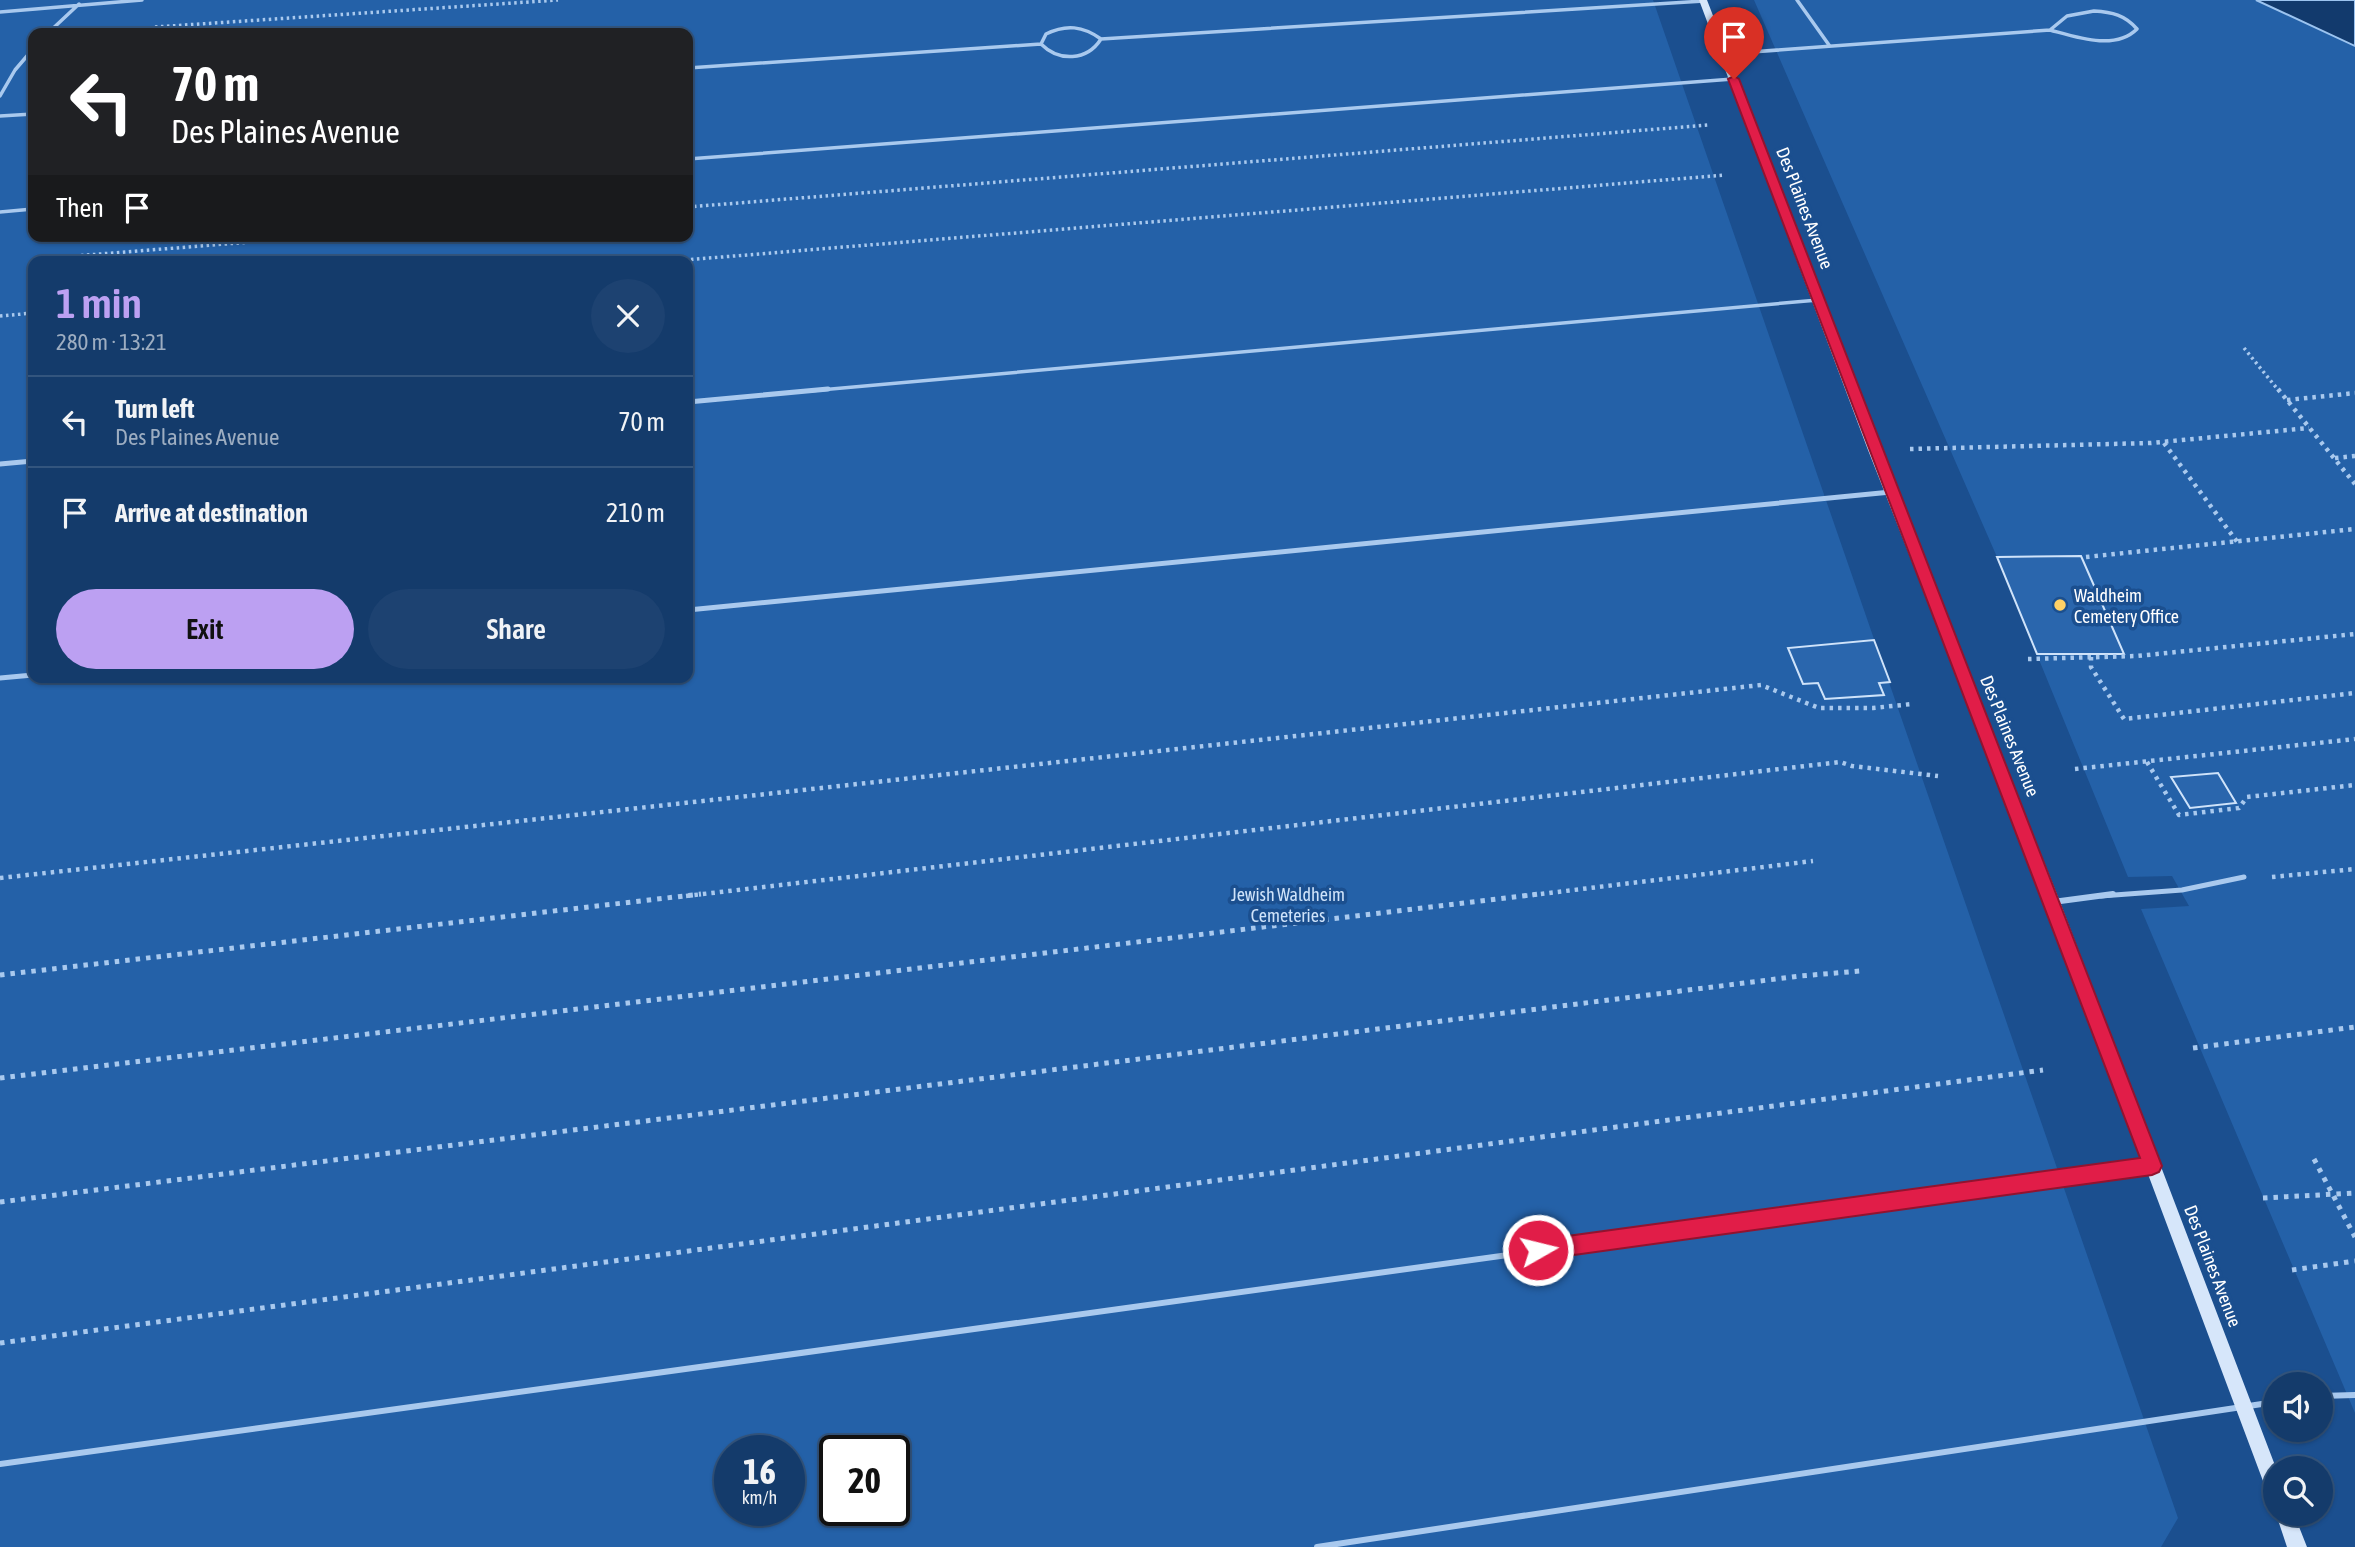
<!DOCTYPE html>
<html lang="en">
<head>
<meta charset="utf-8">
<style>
	body { margin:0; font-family:"Asap Condensed",sans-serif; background:#1d4271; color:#f1f3f6; height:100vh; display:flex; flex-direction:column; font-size:26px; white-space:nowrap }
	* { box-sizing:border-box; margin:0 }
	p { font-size:23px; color:#9dadc1 }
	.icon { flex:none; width:38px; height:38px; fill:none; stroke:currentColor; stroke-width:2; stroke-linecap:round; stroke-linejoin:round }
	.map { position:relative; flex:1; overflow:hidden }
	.panel { position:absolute; left:28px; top:256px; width:665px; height:427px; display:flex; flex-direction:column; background:#143b6b; border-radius:14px; box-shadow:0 2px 5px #0004,0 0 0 2px #33557e }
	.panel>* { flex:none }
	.guide { position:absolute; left:28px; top:28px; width:665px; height:214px; border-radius:14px; box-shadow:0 2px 5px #0004,0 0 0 2px #33557e; background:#202124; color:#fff; overflow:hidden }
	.tools { position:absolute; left:2263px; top:1372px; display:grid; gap:14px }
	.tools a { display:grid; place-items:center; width:70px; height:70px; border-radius:50%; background:#143b6b; box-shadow:0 2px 5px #0004,0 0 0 2px #33557e; font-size:35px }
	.speed { position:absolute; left:714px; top:1435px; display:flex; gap:14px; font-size:35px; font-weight:700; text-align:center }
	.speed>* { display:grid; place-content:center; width:91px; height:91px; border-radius:50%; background:#143b6b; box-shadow:0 2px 5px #0004,0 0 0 2px #33557e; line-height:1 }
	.speed small { font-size:18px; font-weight:400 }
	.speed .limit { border:4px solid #111; border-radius:10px; background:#fff; color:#111 }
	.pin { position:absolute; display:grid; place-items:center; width:60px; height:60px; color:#fff; margin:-72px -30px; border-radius:50% 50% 50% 0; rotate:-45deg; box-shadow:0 0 7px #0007 }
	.pin .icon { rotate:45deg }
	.me { position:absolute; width:77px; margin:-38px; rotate:82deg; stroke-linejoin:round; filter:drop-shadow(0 0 5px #0008) }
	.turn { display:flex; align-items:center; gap:24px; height:147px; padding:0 28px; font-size:32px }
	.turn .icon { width:91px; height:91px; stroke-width:2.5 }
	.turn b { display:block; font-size:49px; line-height:60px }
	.then { display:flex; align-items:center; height:66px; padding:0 28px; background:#0003; gap:14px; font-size:26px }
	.round { display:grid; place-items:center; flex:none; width:74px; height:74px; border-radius:37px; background:#1d4271 }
	.overview { display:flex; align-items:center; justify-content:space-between; height:119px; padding:0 28px }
	h1 { font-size:42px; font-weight:600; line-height:52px; color:#bca0f2 }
	.cta { display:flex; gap:14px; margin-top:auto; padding:14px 28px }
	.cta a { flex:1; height:80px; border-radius:42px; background:#bca0f2; color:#111; font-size:28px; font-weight:600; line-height:80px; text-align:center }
	.cta a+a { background:#1d4271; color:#f1f3f6 }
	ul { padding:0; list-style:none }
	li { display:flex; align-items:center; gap:21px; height:91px; padding:0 28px; border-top:2px solid #33557e }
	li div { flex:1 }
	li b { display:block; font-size:26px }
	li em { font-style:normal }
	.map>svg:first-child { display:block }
	.green { fill:#2461a8; fill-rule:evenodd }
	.water { fill:#123a6d; stroke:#9cc4f0; stroke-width:2 }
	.building { fill:#2a66ad; stroke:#cfe3fa; stroke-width:2 }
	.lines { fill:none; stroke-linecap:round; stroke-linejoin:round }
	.path-far2 { stroke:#a9c9ee; stroke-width:3.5; stroke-dasharray:2.5 3.5; stroke-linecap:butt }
	.path-far1 { stroke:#a9c9ee; stroke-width:4.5; stroke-dasharray:3.5 5; stroke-linecap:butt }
	.path { stroke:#a9c9ee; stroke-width:5; stroke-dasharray:4.5 6; stroke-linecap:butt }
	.lane-far2 { stroke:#a9c9ee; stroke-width:3.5 }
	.lane-far1 { stroke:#a9c9ee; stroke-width:5 }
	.lane { stroke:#a9c9ee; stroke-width:6 }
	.secondary { fill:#d6e6fa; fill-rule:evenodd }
	.route { fill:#e11d48; stroke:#92132f; stroke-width:2 }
	.poi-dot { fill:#ffd166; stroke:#1b4f8f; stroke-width:2.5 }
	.labels { text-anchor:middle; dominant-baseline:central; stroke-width:7; stroke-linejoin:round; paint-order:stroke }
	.street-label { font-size:18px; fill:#fff; stroke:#1b4f8f }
	.poi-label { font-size:18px; fill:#fff; stroke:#1b4f8f; text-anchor:start }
	.park-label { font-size:18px; fill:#cfe3fa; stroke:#1b4f8f }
</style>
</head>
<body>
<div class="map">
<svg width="2355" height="1547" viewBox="0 0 2355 1547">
	<rect width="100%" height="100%" fill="#1b4f8f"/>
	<path class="green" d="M0 0H1653L2178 1518 2161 1547H0ZM33 33H688V236H33ZM33 261H688V677H33ZM730 1451H789V1510H730ZM835 1451H894V1510H835Z
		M1754 0H2256L2355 46V1413L2141 909 2189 906 2172 876 2128 877 1997 557Z"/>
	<path class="water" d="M2256 0H2355V46Z"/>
	<path class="building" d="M2081 556 2124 654H2037L1997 557Z
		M1874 640 1890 682 1879 683 1884 695 1825 699 1818 683 1803 684 1788 648Z
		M2218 773 2236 803 2190 808 2171 777Z"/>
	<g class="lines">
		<path class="path-far2" d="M155 27 558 0
			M688 207 1708 125
			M75 256 326 236
			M673 261 1725 175
			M0 316 33 313
			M2244 348 2279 391"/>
		<path class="path-far1" d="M2278 389 2355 484
			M2287 400 2355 393
			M2164 443 2238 543
			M1910 449 2151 443 2309 428
			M2335 458 2355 456
			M2086 557 2355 529
			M2091 657V667L2124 719 2355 693
			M2028 659 2137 656 2355 634
			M2147 762 2179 815 2239 808 2247 797 2355 785
			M2075 769 2355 739
			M2272 877 2355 869
			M0 878 1761 685 1819 708H1873L1912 704
			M686 896 1840 762 1852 766 1938 776
			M1524 896 1813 861"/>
		<path class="path" d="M0 975 701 894
			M2193 1048 2355 1027
			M0 1078 1539 894
			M2314 1159 2355 1237
			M2263 1198 2355 1193
			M0 1202 1800 976 1860 971
			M2292 1270 2355 1261
			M0 1343 2043 1070"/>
		<path class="lane-far2" d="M1797 0 1829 45
			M2094 11C2112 12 2125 15 2137 29 2115 51 2076 37 2050 30L2067 16Z
			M0 12 142 0
			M48 33 79 4
			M1041 44C1059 62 1087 61 1101 39
			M1724 54 2050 30
			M688 68 1041 44 1046 34C1066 24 1083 26 1101 39L1704 1
			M0 96 15 70 33 49
			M0 116 33 114
			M688 159 1733 79
			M0 212 33 209
			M809 391 1818 300"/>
		<path class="lane-far1" d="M688 402 828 389
			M0 464 33 461
			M688 610 1891 492
			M0 678 33 675
			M2101 896 2182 890 2244 877"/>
		<path class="lane" d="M2053 902 2113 894
			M2320 1396 2355 1395
			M0 1464 2150 1166
			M1317 1547 2275 1402"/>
		<path class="secondary" d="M1699 0H1707L1880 450 2060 902 2276 1468 2275 1498 2268 1496 2266 1489 2046 902 1868 450Z
			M2276 1514H2294L2307 1547H2287Z"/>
	</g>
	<path class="route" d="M1734 76 1739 79 2162 1166 2159 1172 2152 1175 1538 1260 1531 1257 1528 1250 1531 1243 1538 1240 2140 1158 1728 79Z"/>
	<circle class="poi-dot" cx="2060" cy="605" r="7"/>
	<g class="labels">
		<g class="street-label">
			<text transform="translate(1805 208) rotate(69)">Des Plaines Avenue</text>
			<text transform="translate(2010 736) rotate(68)">Des Plaines Avenue</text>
			<text transform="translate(2213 1266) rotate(69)">Des Plaines Avenue</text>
		</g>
		<g class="poi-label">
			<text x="2074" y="595">Waldheim<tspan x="2074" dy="21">Cemetery Office</tspan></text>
		</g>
		<g class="park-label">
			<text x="1288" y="894">Jewish Waldheim<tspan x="1288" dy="21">Cemeteries</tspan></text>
		</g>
	</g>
</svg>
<div class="tools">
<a><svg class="icon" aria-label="sound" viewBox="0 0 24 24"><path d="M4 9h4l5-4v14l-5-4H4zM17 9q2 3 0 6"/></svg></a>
<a><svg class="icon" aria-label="search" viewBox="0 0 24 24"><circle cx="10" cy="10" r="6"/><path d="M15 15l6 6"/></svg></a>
</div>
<div class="speed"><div>16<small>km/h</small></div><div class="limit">20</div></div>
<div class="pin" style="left:1734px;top:79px;background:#d93025"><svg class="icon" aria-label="arrive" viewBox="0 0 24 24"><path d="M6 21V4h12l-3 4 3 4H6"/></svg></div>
<svg class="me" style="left:1538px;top:1250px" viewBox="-20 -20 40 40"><circle r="17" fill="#e11d48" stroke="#fff" stroke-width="3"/><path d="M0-11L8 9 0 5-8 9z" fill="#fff"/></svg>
<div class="guide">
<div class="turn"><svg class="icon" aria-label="left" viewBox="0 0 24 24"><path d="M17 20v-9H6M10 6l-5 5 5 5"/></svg><div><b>70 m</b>Des Plaines Avenue</div></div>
<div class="then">Then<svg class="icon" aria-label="arrive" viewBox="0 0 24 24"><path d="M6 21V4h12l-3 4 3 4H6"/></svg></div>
</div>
<section class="panel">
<div class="overview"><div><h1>1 min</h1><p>280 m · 13:21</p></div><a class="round"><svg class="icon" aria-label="close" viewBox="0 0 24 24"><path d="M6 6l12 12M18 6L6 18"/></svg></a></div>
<ul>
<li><svg class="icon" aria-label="left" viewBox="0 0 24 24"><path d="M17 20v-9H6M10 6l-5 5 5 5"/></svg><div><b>Turn left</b><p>Des Plaines Avenue</p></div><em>70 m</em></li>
<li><svg class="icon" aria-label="arrive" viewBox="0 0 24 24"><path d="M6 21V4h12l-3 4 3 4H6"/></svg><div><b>Arrive at destination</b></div><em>210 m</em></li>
</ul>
<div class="cta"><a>Exit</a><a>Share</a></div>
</section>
</div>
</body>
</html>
